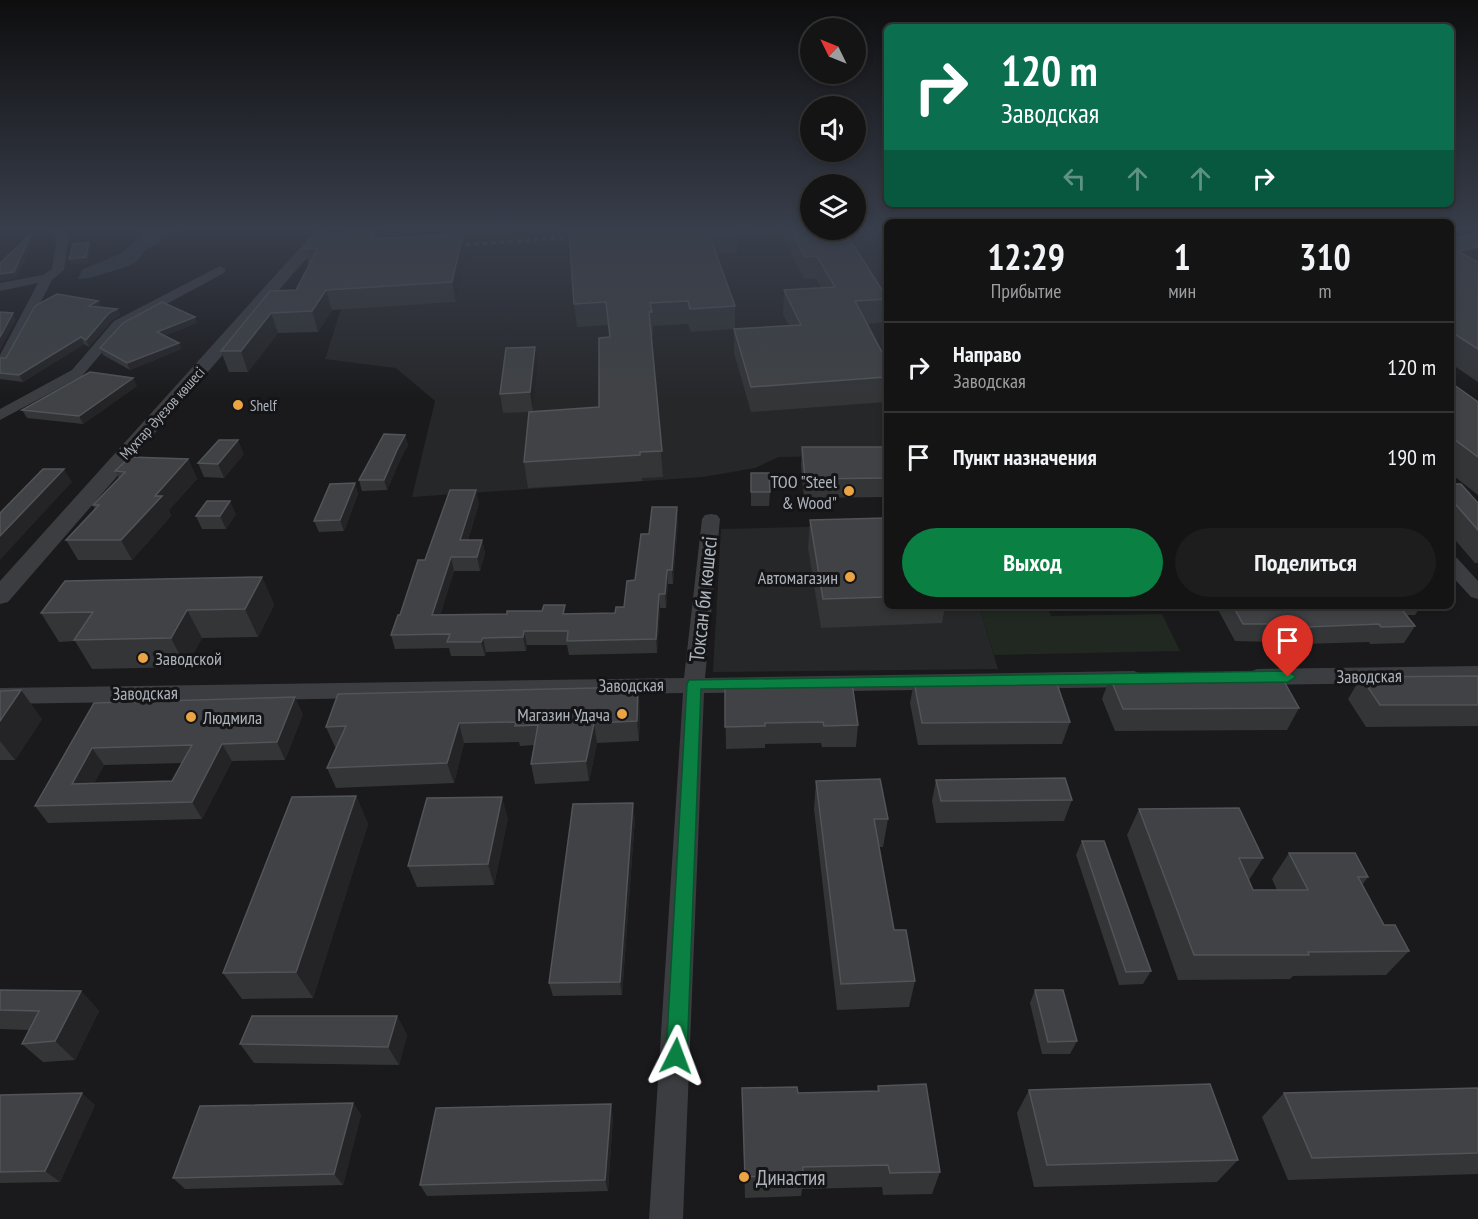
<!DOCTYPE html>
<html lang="ru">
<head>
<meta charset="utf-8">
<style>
	body { margin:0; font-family:"PT Sans Narrow",sans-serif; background:#1d1d1e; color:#f1f3f6; height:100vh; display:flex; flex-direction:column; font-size:22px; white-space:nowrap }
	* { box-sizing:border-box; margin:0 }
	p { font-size:20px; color:#9d9ea0 }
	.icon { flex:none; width:33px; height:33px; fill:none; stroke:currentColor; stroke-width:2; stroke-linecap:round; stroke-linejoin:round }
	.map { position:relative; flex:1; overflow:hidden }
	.sheet { position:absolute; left:884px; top:219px; width:570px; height:390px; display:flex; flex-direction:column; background:#141415; border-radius:9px; box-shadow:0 3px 9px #0003,0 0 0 2px #333334 }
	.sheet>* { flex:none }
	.top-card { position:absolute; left:884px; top:24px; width:570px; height:183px; border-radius:9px; box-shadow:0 3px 9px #0003,0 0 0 2px #333334; background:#0b6e4f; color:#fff; overflow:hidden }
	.needle { width:39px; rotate:313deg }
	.tools { position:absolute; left:800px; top:18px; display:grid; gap:12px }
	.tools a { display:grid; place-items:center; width:66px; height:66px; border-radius:50%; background:#141415; box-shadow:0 3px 9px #0003,0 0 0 2px #333334; font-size:30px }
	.pin { position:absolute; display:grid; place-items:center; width:51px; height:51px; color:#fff; margin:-62px -26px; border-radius:50% 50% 50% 0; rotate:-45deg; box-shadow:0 0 6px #0007 }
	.pin .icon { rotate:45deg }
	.me { position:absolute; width:66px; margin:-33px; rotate:3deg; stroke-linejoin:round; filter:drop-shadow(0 0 4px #0008) }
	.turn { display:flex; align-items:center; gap:21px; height:126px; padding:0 18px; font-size:27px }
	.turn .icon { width:78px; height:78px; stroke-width:2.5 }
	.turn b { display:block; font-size:42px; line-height:51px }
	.lanes { display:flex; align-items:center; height:57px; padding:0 18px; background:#0003; justify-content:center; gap:30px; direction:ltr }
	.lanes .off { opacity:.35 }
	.eta { display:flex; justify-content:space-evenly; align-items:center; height:102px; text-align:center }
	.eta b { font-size:36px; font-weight:800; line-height:42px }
	.action { display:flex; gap:12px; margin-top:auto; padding:12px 18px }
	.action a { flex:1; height:69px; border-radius:36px; background:#0b8043; color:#fff; font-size:24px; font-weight:800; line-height:69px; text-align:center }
	.action a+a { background:#1d1d1e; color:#f1f3f6 }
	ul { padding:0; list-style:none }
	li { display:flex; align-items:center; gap:18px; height:90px; padding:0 18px; border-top:2px solid #333334 }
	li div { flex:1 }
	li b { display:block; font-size:22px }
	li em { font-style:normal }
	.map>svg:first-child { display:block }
	.built { fill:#262729 }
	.green { fill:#202821 }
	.water { fill:#303b40 }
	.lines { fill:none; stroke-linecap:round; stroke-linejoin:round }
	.minor { fill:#3b3d41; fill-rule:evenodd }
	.tertiary { fill:#3b3d41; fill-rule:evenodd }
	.rail { stroke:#4e5156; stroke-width:3; stroke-dasharray:4.5 4; stroke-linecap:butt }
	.wall { fill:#333537; fill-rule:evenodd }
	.shaded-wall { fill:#242426 }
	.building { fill:#404245; stroke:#515458; stroke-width:1.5; fill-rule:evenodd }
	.route { fill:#0b8043; stroke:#07532c; stroke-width:1.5 }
	.poi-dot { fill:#eba443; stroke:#151518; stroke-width:2 }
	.labels { text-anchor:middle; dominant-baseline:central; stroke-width:6; stroke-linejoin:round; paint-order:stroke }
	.far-poi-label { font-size:15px; fill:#adb3bb; stroke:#151518; text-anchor:start }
	.far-street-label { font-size:15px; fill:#adb3bb; stroke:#151518 }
	.poi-label { font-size:18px; fill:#adb3bb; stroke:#151518; text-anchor:end }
	.street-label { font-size:18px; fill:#adb3bb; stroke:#151518 }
	.near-street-label { font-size:21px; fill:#adb3bb; stroke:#151518 }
	.near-poi-label { font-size:21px; fill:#adb3bb; stroke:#151518; text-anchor:start }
</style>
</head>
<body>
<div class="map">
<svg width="1478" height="1219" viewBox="0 0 1478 1219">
	<rect width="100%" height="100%" fill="#1a1a1c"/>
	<path class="built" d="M355 230H886V455L779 457 755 468 703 477 412 497 435 401 396 368 325 359 351 278Z
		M886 525V606H979L998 669 713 672 721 529Z"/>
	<path class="green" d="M979 606H1047L1051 616 1162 614 1180 651 994 655Z"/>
	<path class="water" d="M134 230H184L160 238V243L146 249 136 262 123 268 89 278 78 279 82 270C107 258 125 257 142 233Z"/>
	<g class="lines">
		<path class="minor" d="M44 230H61L69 235 64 270 52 280 10 362H0V355L38 283 0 291V283L43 275 52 269 57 237Z
			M220 266 226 270 224 273 124 327 82 376 0 420V409L72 370 114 321Z
			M711 514 717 515 720 519 705 678 1134 671 1141 674 1145 679 1141 684 1134 687 704 693 683 1219H649L683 693 0 704V688L684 678 702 519 705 515Z
			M1450 556 1457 558 1478 581V599L1471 597 1450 574Z
			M1478 666V682L1257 685 1250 682 1246 677 1250 672 1257 669Z"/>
		<path class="tertiary" d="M316 230H331L8 602 0 604V581Z"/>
		<path class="rail" d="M729 234 778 230
			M449 246 587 236"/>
	</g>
	<path class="wall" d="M385 230 383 238 463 234 467 253 456 302 332 310 318 332 278 333 248 372H229L221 351 296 290 309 266 304 249 347 234Z
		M563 230H736L737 232V253L717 254 735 306V329L691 332 688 324 653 326V335H651L663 477 642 478V481L528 488 524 462 529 412 503 413 500 394 538 365 533 411 599 407 610 337 608 325 577 327 574 304 569 232H563Z
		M781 230H844L886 296V322L867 324 886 360V402L751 412 734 353V329L789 326 783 314 784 290 821 288 816 279H804L781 233Z
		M872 230H886V252Z
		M1450 232 1458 237 1478 233V382L1450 363Z
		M98 301 101 307 117 309 120 315 112 320 89 347 84 344 23 382 0 379V358H6Z
		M197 323 164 336 181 349 130 370 103 355 100 348Z
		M1450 382 1478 402V495L1450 473Z
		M137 386 83 424 27 418 22 410Z
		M405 435 408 445 400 460 387 490 362 491 359 480Z
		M802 447H886V497L804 498 801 466Z
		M244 454 224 478 204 477 198 463Z
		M188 459 197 479 169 510 171 516 132 560H78L66 540 95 510 93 505 119 478 115 471Z
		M751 473 770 492 769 506H751Z
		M355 483 358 494 344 531 319 532 314 521Z
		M1450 484 1478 503V563H1475L1450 534Z
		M479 503 468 540H482L485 553 480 571H454L440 615 615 613 624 607 635 580 649 534 678 520 673 584H668L666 608H660L657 653 569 655 567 645H527L526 651 486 652 485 656H451L449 648 395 649 391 635 425 560Z
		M236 514 226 529H202L196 516Z
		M886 518V606H945L942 623 821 628 808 548 810 520Z
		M262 577 274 605 258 637 202 638 186 667 92 669 75 641 59 642 41 613Z
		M1216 606H1421L1415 615H1407L1415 626 1404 643 1370 644 1369 642 1273 645 1271 642 1235 641Z
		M1478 676V726L1366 727 1348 699 1361 677Z
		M1110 677 1299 708 1287 730 1115 731 1102 699Z
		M914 682 1070 722 1062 744 918 745 910 703Z
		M725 685 763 688 858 725 856 747H822L821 743 765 744V748L726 749Z
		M0 691 42 719 15 760H0Z
		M94 703 303 714 285 760 232 761 202 819 48 823 35 806ZM182 763 172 781 94 783 104 765Z
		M640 707 639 741 597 743 589 781 535 784 531 764 534 745 520 746 519 742 464 743 454 783 336 788 327 768 337 747H335L326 727Z
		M936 780 1072 800 1064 821 936 823 932 801Z
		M816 781 888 819 883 847H879L894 930 915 981 909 1007 837 1010 814 809Z
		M356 796 368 824 313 998 242 999 223 973Z
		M1139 809 1263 858 1249 880 1253 890H1277L1272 879 1289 853 1368 877 1362 885 1384 925 1409 951 1386 975 1293 976 1290 979 1178 980 1127 835Z
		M508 818 494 885 417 887 408 866Z
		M635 818 622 995 553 996 549 983Z
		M1082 841 1151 971 1143 984 1119 985 1076 855Z
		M0 990 81 991 99 1011 75 1060 43 1062 22 1044 29 1030 0 1029Z
		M1035 990 1077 1041 1070 1054H1042L1030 1003Z
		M397 1016 407 1035 399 1065 254 1063 240 1044Z
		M878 1086 940 1172 932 1194 883 1195 882 1187 802 1189 801 1196 745 1198 742 1088 798 1093 877 1091Z
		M1478 1088V1174L1288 1180 1262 1117 1284 1093Z
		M1029 1090 1238 1160 1217 1182 1034 1187 1017 1113Z
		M0 1095 95 1105 60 1182 0 1183Z
		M353 1103 361 1115 343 1185 185 1189 173 1178Z
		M613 1116 608 1191 427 1196 420 1185Z"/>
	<path class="shaded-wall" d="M375 230H385L377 258 373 239Z
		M31 234 34 240 17 278 0 281V274Z
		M463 234 467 253 456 302 452 282Z
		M89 242 91 247 88 263 72 265 69 259Z
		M1478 247V267L1458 251Z
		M326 290 332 310 318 332 312 311Z
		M98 301 101 307 89 306Z
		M117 309 120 315 112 320 89 347 86 340 109 313Z
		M13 313 16 320 0 350V337Z
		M271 313 278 333 248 372 241 351Z
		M195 317 197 323 159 338 157 332Z
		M81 337 84 344 23 382 19 375Z
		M179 343 181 349 130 370 127 363Z
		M535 347 538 365 533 411 530 392Z
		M133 378 137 386 83 424 79 416Z
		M405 435 408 445 400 460 387 490 384 480 397 450Z
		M238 440 244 454 224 478 218 464Z
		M188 459 197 479 169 510 171 516 132 560 121 540 155 496Z
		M64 469 72 482 0 560V536Z
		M355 483 358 494 344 531 340 520Z
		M476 490 479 503 464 554 460 540Z
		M230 501 236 514 226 529 220 516Z
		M677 507 678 520 673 584 672 570Z
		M482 540 485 553 480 571 477 557Z
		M451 557 454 571 436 629 432 615Z
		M667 570 668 584 666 608 665 594Z
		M262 577 274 605 258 637 245 609Z
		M659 594 660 608 657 653 656 639Z
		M187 610 202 638 186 667 171 638Z
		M524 631 527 645 526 651 523 637Z
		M483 638 486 652 485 656 481 642Z
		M638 687 640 707 639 741 637 721Z
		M21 690 42 719 15 760 0 741V721Z
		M295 697 303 714 285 760 277 742Z
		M459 723 464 743 454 783 447 763Z
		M594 723 597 743 589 781 586 761Z
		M222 744 232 761 202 819 192 802Z
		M92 748 104 765 85 801 72 784Z
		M356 796 368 824 313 998 296 972Z
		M502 797 508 818 494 885 488 864Z
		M633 803 635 818 622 995 620 982Z
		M81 991 99 1011 75 1060 55 1041Z
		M397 1016 407 1035 399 1065 388 1047Z
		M82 1093 95 1105 60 1182 45 1171Z
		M353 1103 361 1115 343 1185 334 1174Z
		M611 1104 613 1116 608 1191 605 1180Z"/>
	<path class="building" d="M348 230H375L373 239 463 234 452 282 326 290 312 311 271 313 241 351H221L270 291 296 290 318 248 304 249 316 234H347Z
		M569 230H736L737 232 709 234 735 306 690 309 688 301 650 303 652 312H649L662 451 640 452V455L524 462 529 412 599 407V338L610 337 606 302 574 304Z
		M791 230H844L886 296V299L855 301 886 360V377L751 387 734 329 801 325 784 290 835 287 817 256 805 257Z
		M1450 232 1458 237 1478 233V247L1458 251 1478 262V349L1450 331Z
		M31 234 14 272 0 274V263Z
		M89 242 86 257 69 259 73 244Z
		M57 294 98 301 89 306 117 309 109 313 86 340 81 337 19 375 0 373V358H6L35 306Z
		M162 302 195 317 157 332 179 343 127 363 100 348 123 323Z
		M0 312 13 313 0 337Z
		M535 347 530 392 500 394 506 348Z
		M90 372 133 378 79 416 22 410Z
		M1450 382 1478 402V457L1450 436Z
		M384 434 405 435 397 450 384 480H359Z
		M219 440H238L218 464 198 463Z
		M802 447H886V478L805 479Z
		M130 457 188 459 155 496H162L121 540H66L99 505H93L125 472 115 471Z
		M43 469H64L0 536V513Z
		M751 473H769L770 492H751Z
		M355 483 340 520 314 521 330 484Z
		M1450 484H1461L1478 503V530L1450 498Z
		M450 490H476L460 540H482L477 557H451L432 615 507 614V611H542L544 605H565L563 614 615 613 616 607H624L627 581 635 580 641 534H649L652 507H677L672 570H667L665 594H659L656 639 567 641 568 631H524L523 637 483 638 481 642H447L450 634 391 635 398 615H400L418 560H425Z
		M207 501H230L220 516H196Z
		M886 518V597L823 599 810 520Z
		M262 577 245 609 187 610 171 638 74 640 93 612 41 613 65 581Z
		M1233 606H1399L1415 626 1381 627 1379 624 1282 628 1280 624H1243Z
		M1281 676 1299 708 1123 709 1110 677Z
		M1478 676V705H1380L1361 677Z
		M1056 681 1070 722 922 723 914 682Z
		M852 683 858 725 824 726 823 722 765 723V726L725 727V685H763V688Z
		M638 687 637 721 594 723 586 761 531 764 538 725 515 726 516 722 459 723 447 763 327 768 346 726 326 727 338 694Z
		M21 690 0 721V691Z
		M295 697 277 742 222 744 192 802 35 806 94 703ZM192 745 172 781 72 784 92 748Z
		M1065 778 1072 800 941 801 936 780Z
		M880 779 888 819H874L894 930H906L915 981 841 984 816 781Z
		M356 796 296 972 223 973 292 797Z
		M502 797 488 864 408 866 427 798Z
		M633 803 620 982 549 983 573 804Z
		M1239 808 1263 858H1239L1253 890H1308L1289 853H1355L1368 877H1358L1384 925H1395L1409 951 1308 952 1309 955H1194L1139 809Z
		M1082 841H1104L1151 971 1126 972Z
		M0 990 81 991 55 1041 22 1044 39 1011 0 1010Z
		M1035 990H1063L1077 1041 1048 1042Z
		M252 1016H397L388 1047 240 1044Z
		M926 1084 940 1172 890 1173 888 1165 803 1167V1174L745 1177 742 1088 797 1087 798 1093 879 1091 878 1086Z
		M1210 1084 1238 1160 1047 1165 1029 1090Z
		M1478 1088V1153L1312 1158 1284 1093Z
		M82 1093 45 1171 0 1172V1095Z
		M353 1103 334 1174 173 1178 200 1106Z
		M611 1104 605 1180 420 1185 436 1108Z"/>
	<linearGradient id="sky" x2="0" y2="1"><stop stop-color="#0e0e0f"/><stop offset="0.57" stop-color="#383e4b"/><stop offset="1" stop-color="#383e4b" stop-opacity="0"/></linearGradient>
	<rect width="1478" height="401" fill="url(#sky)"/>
	<path class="route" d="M1288 671 1296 677 1288 682 701 689 687 1056 684 1063 676 1066 669 1063 666 1056 687 684 689 680Z"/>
	<g class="poi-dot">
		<circle cx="238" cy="405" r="6"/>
		<circle cx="849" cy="491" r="6"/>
		<circle cx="850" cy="577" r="6"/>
		<circle cx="143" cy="658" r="6"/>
		<circle cx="622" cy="714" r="6"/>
		<circle cx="191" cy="717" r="6"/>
		<circle cx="744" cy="1177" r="6"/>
	</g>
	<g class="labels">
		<g class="far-poi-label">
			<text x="250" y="405">Shelf</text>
		</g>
		<g class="far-street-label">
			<text transform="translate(162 413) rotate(-48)">Мұхтар Әуезов көшесі</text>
		</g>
		<g class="poi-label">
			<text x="837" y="481">TOO "Steel<tspan x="837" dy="21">&amp; Wood"</tspan></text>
			<text x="838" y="577">Автомагазин</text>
			<text x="155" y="658" text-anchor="start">Заводской</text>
			<text x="610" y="714">Магазин Удача</text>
			<text x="203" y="717" text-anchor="start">Людмила</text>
		</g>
		<g class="street-label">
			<text transform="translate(1369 676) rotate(-1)">Заводская</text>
			<text transform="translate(631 685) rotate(-1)">Заводская</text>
			<text transform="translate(145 693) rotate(-1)">Заводская</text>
		</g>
		<g class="near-street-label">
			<text transform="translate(703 599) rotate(-84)">Токсан би көшесі</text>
		</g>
		<g class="near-poi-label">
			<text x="756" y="1177">Династия</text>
		</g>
	</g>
</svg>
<div class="tools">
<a><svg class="needle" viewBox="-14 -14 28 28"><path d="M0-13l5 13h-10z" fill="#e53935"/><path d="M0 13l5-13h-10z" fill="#9d9ea0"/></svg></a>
<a><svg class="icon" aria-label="sound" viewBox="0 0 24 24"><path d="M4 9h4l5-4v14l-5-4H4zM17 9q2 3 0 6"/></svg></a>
<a><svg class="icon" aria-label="layers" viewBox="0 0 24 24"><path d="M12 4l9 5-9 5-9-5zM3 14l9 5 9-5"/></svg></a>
</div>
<div class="pin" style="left:1288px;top:677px;background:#d93025"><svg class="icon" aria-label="arrive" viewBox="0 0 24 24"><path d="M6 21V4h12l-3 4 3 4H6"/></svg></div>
<svg class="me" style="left:676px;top:1056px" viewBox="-20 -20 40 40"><path d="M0-17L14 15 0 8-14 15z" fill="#0b8043" stroke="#fff" stroke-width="4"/></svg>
<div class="top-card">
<div class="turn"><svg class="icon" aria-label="right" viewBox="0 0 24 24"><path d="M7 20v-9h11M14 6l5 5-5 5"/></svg><div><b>120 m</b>Заводская</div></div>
<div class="lanes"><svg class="icon off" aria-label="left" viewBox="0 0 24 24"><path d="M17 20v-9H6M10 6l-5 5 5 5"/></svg><svg class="icon off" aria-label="ahead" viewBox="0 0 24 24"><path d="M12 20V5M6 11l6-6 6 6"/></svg><svg class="icon off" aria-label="ahead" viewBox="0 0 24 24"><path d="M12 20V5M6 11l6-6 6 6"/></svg><svg class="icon" aria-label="right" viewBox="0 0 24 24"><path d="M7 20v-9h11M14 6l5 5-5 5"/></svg></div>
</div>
<section class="sheet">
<div class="eta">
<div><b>12:29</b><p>Прибытие</p></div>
<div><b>1</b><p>мин</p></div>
<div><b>310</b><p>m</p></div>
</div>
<ul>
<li><svg class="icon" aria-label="right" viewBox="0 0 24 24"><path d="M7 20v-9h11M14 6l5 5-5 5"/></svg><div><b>Направо</b><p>Заводская</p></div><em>120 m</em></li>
<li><svg class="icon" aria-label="arrive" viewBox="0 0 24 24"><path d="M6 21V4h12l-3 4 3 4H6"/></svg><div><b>Пункт назначения</b></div><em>190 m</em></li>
</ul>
<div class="action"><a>Выход</a><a>Поделиться</a></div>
</section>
</div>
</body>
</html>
